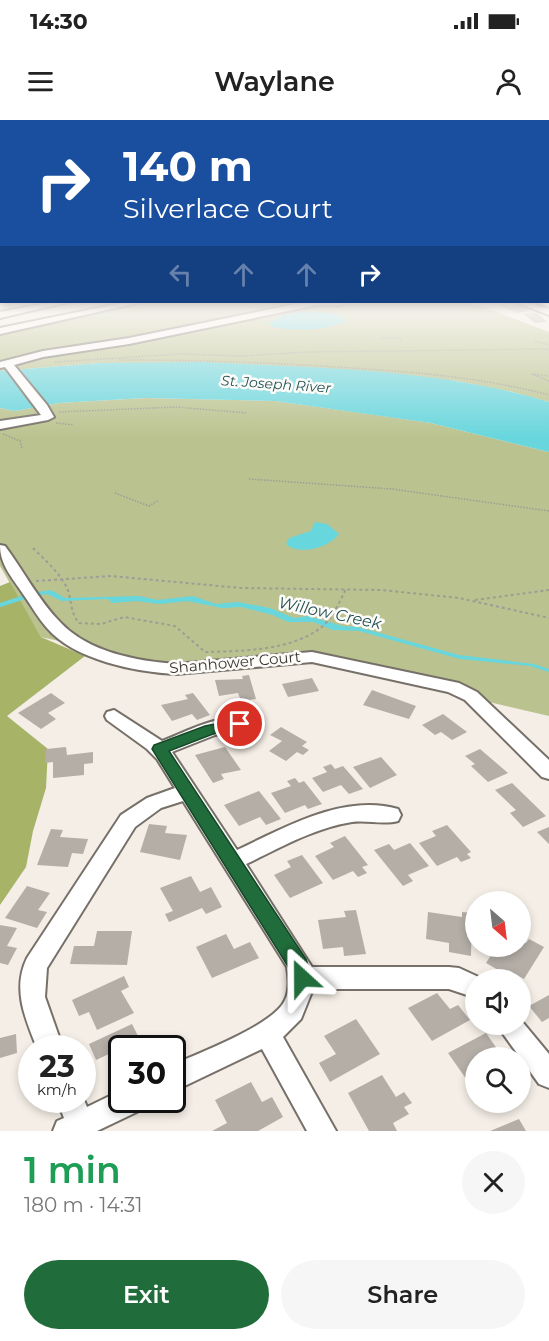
<!DOCTYPE html>
<html lang="en">
<head>
<meta charset="utf-8">
<style>
	body { margin:0; font-family:Montserrat,sans-serif; background:#f6f6f6; color:#222; height:100vh; display:flex; flex-direction:column; font-size:22px; white-space:nowrap }
	* { box-sizing:border-box; margin:0 }
	p { font-size:20px; color:#767676 }
	.icon { flex:none; width:33px; height:33px; fill:none; stroke:currentColor; stroke-width:2; stroke-linecap:round; stroke-linejoin:round }
	.map { position:relative; height:1011px; overflow:hidden }
	.drawer { display:flex; flex-direction:column; background:#fff; flex:1 }
	.drawer>* { flex:none }
	.hud { position:absolute; left:0px; top:0px; width:549px; height:183px; box-shadow:0 3px 9px #0003; background:#1a4fa0; color:#fff; overflow:hidden }
	.needle { width:39px; rotate:152deg }
	.fabs { position:absolute; left:465px; top:771px; display:grid; gap:12px }
	.fabs a { display:grid; place-items:center; width:66px; height:66px; border-radius:50%; background:#fff; box-shadow:0 3px 9px #0003; font-size:30px }
	.speed { position:absolute; left:18px; top:915px; display:flex; gap:12px; font-size:30px; font-weight:700; text-align:center }
	.speed>* { display:grid; place-content:center; width:78px; height:78px; border-radius:50%; background:#fff; box-shadow:0 3px 9px #0003; line-height:1 }
	.speed small { font-size:15px; font-weight:400 }
	.speed .limit { border:3px solid #111; border-radius:9px; background:#fff; color:#111 }
	.pin { position:absolute; display:grid; place-items:center; width:51px; height:51px; color:#fff; margin:-26px; border:3px solid #fff; border-radius:50%; box-shadow:0 2px 6px #0007 }
	.me { position:absolute; width:66px; margin:-33px; rotate:336deg; stroke-linejoin:round; filter:drop-shadow(0 0 4px #0008) }
	.turn { display:flex; align-items:center; gap:21px; height:126px; padding:0 24px; font-size:27px }
	.turn .icon { width:78px; height:78px; stroke-width:2.5 }
	.turn b { display:block; font-size:42px; line-height:51px }
	.lanes { display:flex; align-items:center; height:57px; padding:0 24px; background:#0003; justify-content:center; gap:30px; direction:ltr }
	.lanes .off { opacity:.35 }
	.round { display:grid; place-items:center; flex:none; width:63px; height:63px; border-radius:32px; background:#f6f6f6 }
	.head { display:flex; align-items:center; justify-content:space-between; height:102px; padding:0 24px }
	h1 { font-size:36px; font-weight:600; line-height:45px; color:#1e9e55 }
	.cta { display:flex; gap:12px; margin-top:auto; padding:12px 24px }
	.cta a { flex:1; height:69px; border-radius:36px; background:#206d3b; color:#fff; font-size:24px; font-weight:600; line-height:69px; text-align:center }
	.cta a+a { background:#f6f6f6; color:#222 }
	.status { display:flex; justify-content:space-between; align-items:center; height:42px; padding:0 30px; background:#fff; direction:ltr }
	.status svg { height:16px; fill:currentColor }
	header { display:flex; justify-content:space-between; align-items:center; height:78px; padding:0 24px; background:#fff; font-size:27px; font-weight:600 }
	.map>svg:first-child { display:block }
	.green { fill:#bac38f }
	.forest { fill:#a7b367 }
	.water { fill:#67d6dd }
	.lines { fill:none; stroke-linecap:round; stroke-linejoin:round }
	.stream { stroke:#67d6dd; stroke-width:4 }
	.building { fill:#b4aea7 }
	.minor-casing { stroke:#767069; stroke-width:4 }
	.path-far1 { stroke:#9f9b95; stroke-width:1.5; stroke-dasharray:1.5 1.5; stroke-linecap:butt }
	.path { stroke:#9f9b95; stroke-width:2; stroke-dasharray:3 3; stroke-linecap:butt }
	.minor { fill:#fff; fill-rule:evenodd }
	.route { fill:#206d3b; stroke:#154726; stroke-width:1.5 }
	.labels { text-anchor:middle; dominant-baseline:central; stroke-width:5; stroke-linejoin:round; paint-order:stroke }
	.far-water-label { font-size:14px; font-style:italic; fill:#225356; stroke:#fefcf9 }
	.street-label { font-size:15px; fill:#393633; stroke:#fefcf9 }
	.water-label { font-size:16px; font-style:italic; fill:#225356; stroke:#fefcf9 }
</style>
</head>
<body>
<div class="status"><b>14:30</b><svg viewBox="0 0 49 12"><path d="M0 12V9h3v3zM5 12V6h3v6zM10 12V3h3v9zM15 12V0h3v12zM26 1h20v11H26zM47 4h2v5h-2z"/></svg></div>
<header><svg class="icon" aria-label="menu" viewBox="0 0 24 24"><path d="M4 6h16M4 12h16M4 18h16"/></svg>Waylane<svg class="icon" aria-label="person" viewBox="0 0 24 24"><circle cx="12" cy="8" r="4"/><path d="M4 21q1-7 8-7t8 7"/></svg></header>
<div class="map">
<svg width="549" height="1011" viewBox="0 0 549 1011">
	<rect width="100%" height="100%" fill="#f4eee6"/>
	<path class="green" d="M149 182H303L310 185 328 187 367 182H471L549 212V282L513 272 457 261 258 245 100 243 0 251V213Z
		M145 278 275 281 376 295 431 303 549 332V596L489 582 453 567 321 538 242 543H159L41 517 0 446V288L15 291 59 283Z"/>
	<path class="forest" d="M10 462 41 517 85 536 7 596 48 629 46 668 33 711 26 747 0 785V466Z"/>
	<path class="water" d="M306 191 331 193 344 198 345 201C328 211 292 211 272 207L269 203 283 195Z
		M199 242C316 248 437 248 549 282V332L431 303 275 281 145 278 59 283 15 291 0 288V251L100 243Z
		M315 402 327 404 339 414C329 428 299 436 286 424L289 418 311 411Z
		M51 470 65 478 139 476 158 480 193 476 216 484 238 482 270 488 294 498 308 496 343 506 358 507 459 535 534 544 549 549V552L530 546 460 539 359 511 333 510 313 502H288L273 495 241 487 222 488 187 481 160 484 136 481 112 483 108 479 62 481 47 474 26 478 24 474Z"/>
	<g class="lines">
		<path class="stream" d="M0 485 28 476"/>
	</g>
	<path class="building" d="M508 182 530 190 518 193 497 185Z
		M537 193 547 202 535 203 523 194Z
		M249 555 256 579 241 581 238 573 219 576 215 560 243 559 242 556Z
		M312 558 319 571 288 577 282 564Z
		M372 570 416 586 409 599 363 585Z
		M51 573 65 583 48 593 56 599 41 609 18 593Z
		M193 573 210 595 197 600 192 594 172 601 161 585 188 579 185 575Z
		M443 594 467 612 452 620 441 612 435 615 422 605Z
		M281 607 307 622 302 626 309 630 303 635 297 632 286 641 269 631 282 621 270 615Z
		M66 627 67 635 93 632V643L84 644V655L53 658V642L45 643 46 629Z
		M225 627 241 650 221 654 224 659 213 663 195 635Z
		M480 629 508 653 488 662 471 646 475 644 465 636Z
		M381 637 397 655 370 668 353 647Z
		M331 644 335 649 343 646 363 669 349 674 341 665 323 672 312 658 327 652 323 647Z
		M295 658 299 663 304 661 322 684 308 689 305 685 285 693 271 673 291 666 287 661Z
		M512 663 546 696 523 707 510 693 516 690 495 670Z
		M259 671 281 699 266 705 260 697 239 706 224 685Z
		M149 704 167 706 165 713 187 715 180 740 140 732Z
		M447 705 471 732 467 734 471 738 461 742 457 737 437 746 419 723 436 716 432 711Z
		M549 707V724L537 712Z
		M51 709 63 710 60 717 88 719 83 734 72 733 68 747 37 745Z
		M345 716 368 745 362 747 367 753 358 757 353 751 333 760 315 736 334 727 330 723Z
		M410 723 429 746 408 755 413 761 403 766 374 730 389 724 394 730Z
		M302 735 323 763 290 778 274 755 291 747 287 741Z
		M191 756 200 772 211 767 222 787 206 794 202 788 169 802 165 794 173 791 160 768Z
		M27 766 50 773 38 790 47 792 37 808 5 798Z
		M356 790 366 834 344 836 343 827 323 829 318 800 346 797 344 791Z
		M428 792 462 797V792L472 793 471 836 449 832V823L426 819Z
		M0 805 17 808 7 826 17 828 8 845 0 843Z
		M97 811H132L127 845 70 844 74 826H94Z
		M226 814 234 829 250 822 259 838 212 858 196 827Z
		M529 819 544 827 524 859 508 850 505 854 486 843 497 826H520V820L526 823Z
		M124 856 129 867 121 871 134 893 97 910 89 892 79 896 72 880Z
		M437 873 450 889 458 885 470 900 432 921 408 888Z
		M549 875V898L542 902 529 886Z
		M356 899 380 934 330 962 319 943 336 934 324 916Z
		M132 904 144 928H122V947L116 950 109 934 96 940 89 924Z
		M486 913 500 933 491 938H476V973L448 933Z
		M16 914 17 933 0 938V918Z
		M382 955 396 977 404 972 412 983 404 987 409 994 393 1003 397 1011H369L348 973Z
		M251 962 262 982 272 977 283 997 258 1011H212L227 1003 215 980Z
		M519 999 526 1011H490Z"/>
	<g class="lines">
		<g class="minor-casing">
			<path id="minor" d="M0 177 2 182H5L0 183Z
				M54 182H69L0 198V192Z
				M127 182H142L0 214V208Z
				M306 182H345L341 185H317L129 224 43 237 14 245 47 285 54 297 48 300 0 309V301L41 295 5 247 0 248V242L43 231 129 218Z
				M515 182H526L549 189V195Z
				M0 425 5 426C23 450 39 481 60 502 88 532 136 541 176 544L312 532 459 563 477 572 549 640V659L542 657 465 580 448 572 312 542 176 554C136 552 74 540 47 508 38 498 31 485 23 474 12 457 0 445 0 425Z
				M114 590 162 621C186 612 221 592 247 600L249 604 247 608 215 615 172 632 237 730C284 708 344 673 398 689L401 695 398 701C384 705 367 700 352 702 314 708 280 728 246 744L312 847H449L459 848 485 860H476V878L449 869H313L301 899 283 917 336 1011H307L262 929 172 972V945C199 933 274 905 285 880 290 870 289 858 287 847L183 681 161 688 135 707 47 848 45 877 63 928H37C25 898 12 869 27 838L121 695 147 678 175 668 157 639 147 629 107 600 105 596 107 592Z
				M520 899 549 934V968L539 964 496 904H520Z
				M122 970V980H145L141 990 97 1011H53L57 1001 64 998 57 980H82V975L87 987Z"/>
		</g>
		<path class="path-far1" d="M254 182 269 183
			M381 218H400L401 221
			M535 221 549 225
			M119 240C201 240 283 243 365 249 427 253 488 259 549 275
			M55 242 181 234 242 236 308 232 549 229
			M548 256 532 254 549 261
			M59 292 176 287 247 293
			M56 303 74 305
			M3 314 20 321 22 328
			M249 359 392 369 549 391
			M115 373 149 386 159 380"/>
		<path class="path" d="M33 428C45 440 59 452 67 468 72 480 70 493 79 503L101 504 124 497 175 506 205 532C241 531 295 531 324 505 334 495 340 481 346 469
			M36 461 111 456 241 468 381 470 459 478 549 498
			M475 480 549 470"/>
		<use href="#minor" class="minor"/>
	</g>
	<linearGradient id="sky" x2="0" y2="1"><stop stop-color="#74c2e4"/><stop offset="0.56" stop-color="#faf7f4"/><stop offset="1" stop-color="#faf7f4" stop-opacity="0"/></linearGradient>
	<rect width="549" height="318" fill="url(#sky)"/>
	<path class="route" d="M240 599 248 604 246 608 213 614 169 631 306 839 312 858 309 864 302 867 294 864 289 848 152 629 154 625 205 606Z"/>
	<g class="labels">
		<g class="far-water-label">
			<text transform="translate(276 264) rotate(4)">St. Joseph River</text>
		</g>
		<g class="street-label">
			<text transform="translate(235 542) rotate(-5)">Shanhower Court</text>
		</g>
		<g class="water-label">
			<text transform="translate(330 493) rotate(12)">Willow Creek</text>
		</g>
	</g>
</svg>
<div class="fabs">
<a><svg class="needle" viewBox="-14 -14 28 28"><path d="M0-13l5 13h-10z" fill="#e53935"/><path d="M0 13l5-13h-10z" fill="#767676"/></svg></a>
<a><svg class="icon" aria-label="sound" viewBox="0 0 24 24"><path d="M4 9h4l5-4v14l-5-4H4zM17 9q2 3 0 6"/></svg></a>
<a><svg class="icon" aria-label="search" viewBox="0 0 24 24"><circle cx="10" cy="10" r="6"/><path d="M15 15l6 6"/></svg></a>
</div>
<div class="speed"><div>23<small>km/h</small></div><div class="limit">30</div></div>
<div class="pin" style="left:240px;top:604px;background:#d93025"><svg class="icon" aria-label="arrive" viewBox="0 0 24 24"><path d="M6 21V4h12l-3 4 3 4H6"/></svg></div>
<svg class="me" style="left:302px;top:858px" viewBox="-20 -20 40 40"><path d="M0-17L14 15 0 8-14 15z" fill="#206d3b" stroke="#fff" stroke-width="4"/></svg>
<div class="hud">
<div class="turn"><svg class="icon" aria-label="right" viewBox="0 0 24 24"><path d="M7 20v-9h11M14 6l5 5-5 5"/></svg><div><b>140 m</b>Silverlace Court</div></div>
<div class="lanes"><svg class="icon off" aria-label="left" viewBox="0 0 24 24"><path d="M17 20v-9H6M10 6l-5 5 5 5"/></svg><svg class="icon off" aria-label="ahead" viewBox="0 0 24 24"><path d="M12 20V5M6 11l6-6 6 6"/></svg><svg class="icon off" aria-label="ahead" viewBox="0 0 24 24"><path d="M12 20V5M6 11l6-6 6 6"/></svg><svg class="icon" aria-label="right" viewBox="0 0 24 24"><path d="M7 20v-9h11M14 6l5 5-5 5"/></svg></div>
</div>
</div>
<section class="drawer">
<div class="head"><div><h1>1 min</h1><p>180 m · 14:31</p></div><a class="round"><svg class="icon" aria-label="close" viewBox="0 0 24 24"><path d="M6 6l12 12M18 6L6 18"/></svg></a></div>
<div class="cta"><a>Exit</a><a>Share</a></div>
</section>
</body>
</html>
